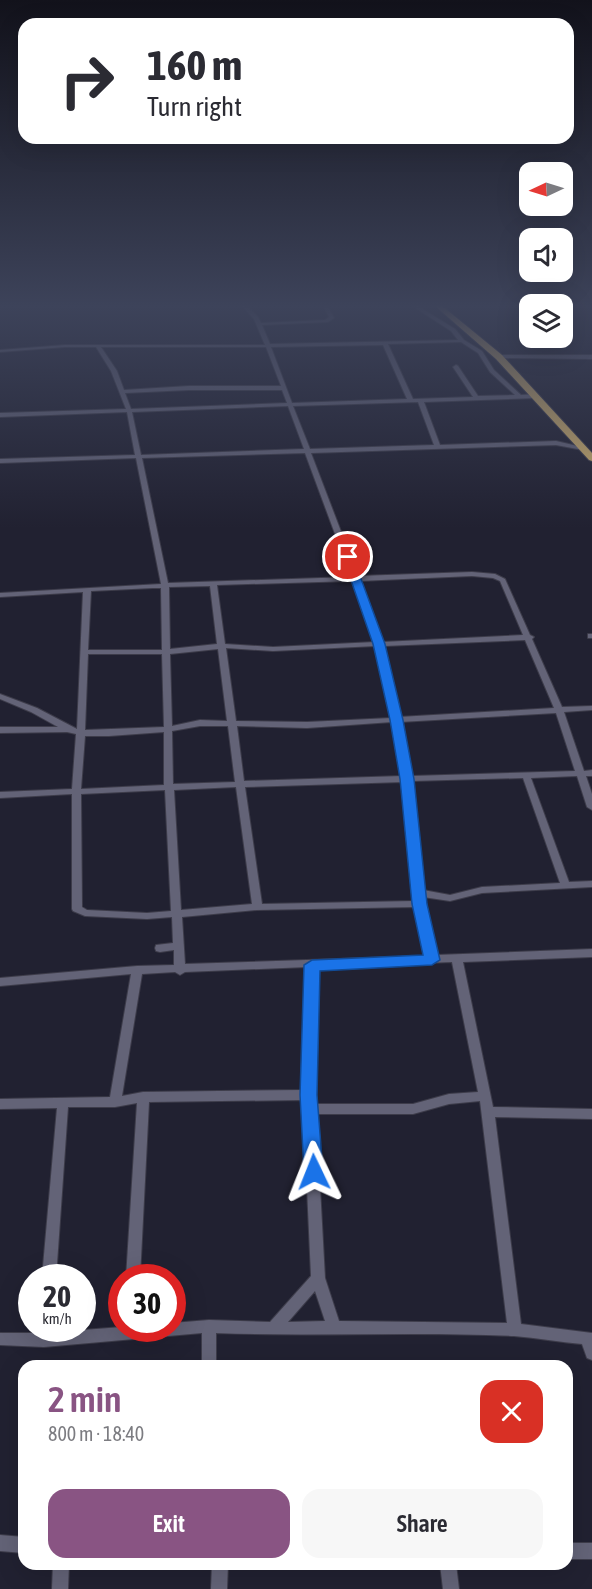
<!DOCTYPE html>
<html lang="en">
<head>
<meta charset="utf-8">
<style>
	body { margin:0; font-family:"Asap Condensed",sans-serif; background:#f7f7f7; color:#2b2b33; height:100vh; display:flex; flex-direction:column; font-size:22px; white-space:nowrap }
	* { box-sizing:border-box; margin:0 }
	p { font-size:20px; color:#7c7c81 }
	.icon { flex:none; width:33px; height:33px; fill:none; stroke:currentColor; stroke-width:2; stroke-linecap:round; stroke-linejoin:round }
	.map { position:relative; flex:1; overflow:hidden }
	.drawer { position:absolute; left:18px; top:1360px; width:555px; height:210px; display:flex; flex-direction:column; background:#fff; border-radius:18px; box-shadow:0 6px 24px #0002 }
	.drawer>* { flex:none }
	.banner { position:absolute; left:18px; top:18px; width:556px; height:126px; border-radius:18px; box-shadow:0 6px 24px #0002; background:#fff; color:#2b2b33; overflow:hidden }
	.needle { width:39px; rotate:266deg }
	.buttons { position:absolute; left:519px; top:162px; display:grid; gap:12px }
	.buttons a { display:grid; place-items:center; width:54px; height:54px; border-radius:12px; background:#fff; box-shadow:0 6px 24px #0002; font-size:30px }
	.speed { position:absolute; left:18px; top:1264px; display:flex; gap:12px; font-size:30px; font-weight:700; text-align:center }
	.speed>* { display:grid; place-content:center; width:78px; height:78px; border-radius:50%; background:#fff; box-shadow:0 6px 24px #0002; line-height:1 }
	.speed small { font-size:15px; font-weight:400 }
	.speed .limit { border:9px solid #d22; background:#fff; color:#111 }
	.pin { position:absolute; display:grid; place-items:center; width:51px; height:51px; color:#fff; margin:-26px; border:3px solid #fff; border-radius:50%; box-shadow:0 2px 6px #0007 }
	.me { position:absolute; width:66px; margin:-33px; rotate:358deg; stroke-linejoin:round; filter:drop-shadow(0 0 4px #0008) }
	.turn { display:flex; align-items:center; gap:21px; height:126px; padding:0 30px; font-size:27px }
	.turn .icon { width:78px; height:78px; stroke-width:2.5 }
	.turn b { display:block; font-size:42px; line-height:51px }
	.round { display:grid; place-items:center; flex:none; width:63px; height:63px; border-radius:18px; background:#f7f7f7 }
	.summary { display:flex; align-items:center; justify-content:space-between; height:102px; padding:0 30px }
	h1 { font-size:36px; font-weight:600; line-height:45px; color:#895483 }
	.cta { display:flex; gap:12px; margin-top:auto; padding:12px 30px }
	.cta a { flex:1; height:69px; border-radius:18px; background:#895483; color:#fff; font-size:24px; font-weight:600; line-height:69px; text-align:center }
	.cta a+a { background:#f7f7f7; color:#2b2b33 }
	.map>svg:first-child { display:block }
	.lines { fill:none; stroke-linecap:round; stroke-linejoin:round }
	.minor-casing { stroke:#3d3c4a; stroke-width:2 }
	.highway-casing { stroke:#3d3c4a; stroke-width:2 }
	.minor { fill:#636377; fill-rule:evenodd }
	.highway { fill:#cdae6b; fill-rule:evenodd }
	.route { fill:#1a73e8; stroke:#114b97; stroke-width:1.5 }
</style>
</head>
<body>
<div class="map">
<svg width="592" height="1589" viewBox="0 0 592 1589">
	<rect width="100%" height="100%" fill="#212131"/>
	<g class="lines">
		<g class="minor-casing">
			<path id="minor" d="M241 305H246L258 317 261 323 325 320 329 317 323 305H327L334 318 328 322 262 325 270 344 458 340 451 331 411 305H416L455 329 464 340 482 351 494 370 521 395 536 394 539 396 536 398 424 402 440 445 556 441 586 448 583 450 556 445 311 453 358 576 472 572 495 574 505 579 530 635 534 637 532 639 562 707 592 706V710L564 712 584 771 592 770V776H586L592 794V810L587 807 577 776 531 778 569 882 592 881V887L482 893 450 901 423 897 436 955 592 949V957L463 962 493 1107 592 1109V1119L495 1117 521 1324 592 1333V1360L587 1358 582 1344C560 1342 537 1338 514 1336 415 1331 315 1337 216 1333V1366H202V1333L44 1347 0 1345V1333H44L122 1327V1329H172V1323L209 1320 270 1322 311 1276 303 1100 149 1102 140 1278H126L137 1103 115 1107H68L56 1278H42L57 1108 0 1109V1099L110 1097 131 974 0 986V978L137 966 174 965V950L160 952 156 951 155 948 156 945 173 943 172 917 147 919 85 916 73 911 72 909V794L0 798V792L72 789 76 734 67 732 0 733V727H58L31 712 0 699V694L37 708 77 729 83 592 0 597V593L161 584 136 458 0 463V459L135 455 127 412 0 417V413L126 409 111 371 96 347H65L0 352V350L65 345H265L254 319ZM461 342 478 353 490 372 515 395 478 396 458 366 456 365 453 367 473 397 413 399 388 344ZM383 345 407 399 292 403 271 347ZM101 347H266L281 386H189L124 390 117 371ZM189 390H282L287 403 131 409 125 393ZM418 402 434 445 310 449 293 406ZM288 406 304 449 141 455 132 412ZM305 453 351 577 168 583 142 458ZM472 576 493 578 500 581 523 635 382 642 359 581ZM352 581 375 642 273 647 225 644 217 585ZM210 586 217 644 170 649 169 587ZM153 588H161L162 650H88L91 591ZM525 640 554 708 399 717 384 646ZM376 646 391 718 307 722 236 721 226 648 273 651ZM218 649 227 721 200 720 172 726 170 654ZM88 654H162L164 727 85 730ZM556 713 575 771 411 776 400 722ZM392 722 402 776 244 781 237 726 307 728ZM200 726H228L235 782 173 784 172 731ZM164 732V785L81 789 85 736H109ZM523 778 560 883 482 887 450 895 423 890 412 781ZM403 782 414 901 262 904 245 787ZM236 787 252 904 181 910 174 790ZM165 790 171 911 147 913 87 910 82 907 81 794ZM415 907 426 956 185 964 182 917 257 910ZM452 962 478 1092 449 1094 413 1104H315L317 967ZM307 967 303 1090 143 1092 122 1096 142 974 175 972 180 975 185 972ZM480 1101 507 1323 339 1321 325 1278 316 1114H413L449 1104ZM315 1291 325 1321 288 1322Z
				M499 355H592V359L497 358V356Z
				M588 634H592V638H588Z
				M0 1535 24 1537V1553L0 1551Z
				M567 1543H592V1559H567Z
				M53 1564H69L68 1589H52Z
				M212 1564H228L227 1589H211Z
				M440 1564H456L459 1589H443Z"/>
		</g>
		<g class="highway-casing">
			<path id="highway" d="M434 305H441L502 355 592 453V461L589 460 496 359Z"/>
		</g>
		<use href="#minor" class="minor"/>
		<use href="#highway" class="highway"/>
	</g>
	<linearGradient id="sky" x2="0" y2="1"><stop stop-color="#12121b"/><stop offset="0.58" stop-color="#3d435a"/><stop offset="1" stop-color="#3d435a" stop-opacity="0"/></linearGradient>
	<rect width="592" height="528" fill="url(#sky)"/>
	<path class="route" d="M348 554 353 557 385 644 403 720 414 779 427 904 440 960 432 965 320 971 317 1095 323 1172 320 1178 314 1180 307 1178 304 1172 300 1095 304 965 312 960 423 955 412 904 400 779 390 720 373 644 343 557Z"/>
</svg>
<div class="buttons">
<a><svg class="needle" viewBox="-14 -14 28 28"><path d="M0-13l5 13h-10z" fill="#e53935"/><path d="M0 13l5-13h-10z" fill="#7c7c81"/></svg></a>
<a><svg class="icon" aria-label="sound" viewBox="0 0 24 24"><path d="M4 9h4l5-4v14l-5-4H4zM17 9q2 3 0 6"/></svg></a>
<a><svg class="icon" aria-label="layers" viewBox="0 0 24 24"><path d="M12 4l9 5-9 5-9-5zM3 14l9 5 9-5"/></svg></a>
</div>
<div class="speed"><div>20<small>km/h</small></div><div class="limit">30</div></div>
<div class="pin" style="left:348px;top:557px;background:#d93025"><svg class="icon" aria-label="arrive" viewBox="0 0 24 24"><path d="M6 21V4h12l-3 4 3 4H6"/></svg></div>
<svg class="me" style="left:314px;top:1172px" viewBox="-20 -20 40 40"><path d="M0-17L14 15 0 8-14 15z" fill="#1a73e8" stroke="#fff" stroke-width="4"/></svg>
<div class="banner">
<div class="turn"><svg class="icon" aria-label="right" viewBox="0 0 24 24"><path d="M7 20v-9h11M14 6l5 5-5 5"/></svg><div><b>160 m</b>Turn right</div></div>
</div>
<section class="drawer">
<div class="summary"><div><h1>2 min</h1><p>800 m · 18:40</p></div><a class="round" style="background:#d93025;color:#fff"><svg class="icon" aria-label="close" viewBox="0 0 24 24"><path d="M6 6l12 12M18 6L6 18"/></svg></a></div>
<div class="cta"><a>Exit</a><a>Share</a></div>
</section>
</div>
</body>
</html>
